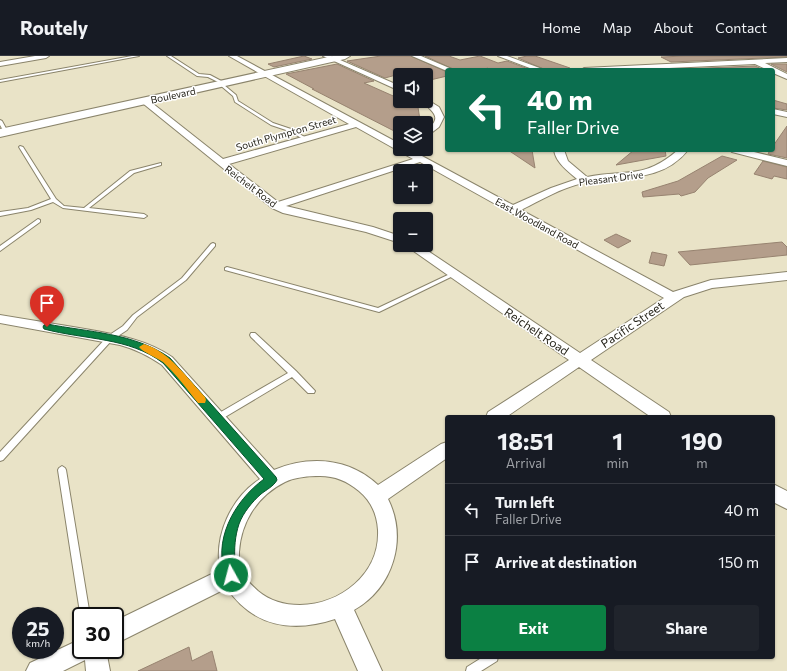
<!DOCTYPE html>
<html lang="en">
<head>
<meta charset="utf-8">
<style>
	body { margin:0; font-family:Commissioner,sans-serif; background:#20242c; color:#f1f3f6; height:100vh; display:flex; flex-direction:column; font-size:15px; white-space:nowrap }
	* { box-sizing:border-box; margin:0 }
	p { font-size:13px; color:#9ea1a6 }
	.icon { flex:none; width:22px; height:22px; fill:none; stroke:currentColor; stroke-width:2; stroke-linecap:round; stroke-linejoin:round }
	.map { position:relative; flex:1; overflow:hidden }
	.drawer { position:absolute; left:445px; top:359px; width:330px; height:244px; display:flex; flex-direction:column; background:#171b24; border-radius:4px; box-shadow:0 1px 3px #0004 }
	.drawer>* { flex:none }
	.top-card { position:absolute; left:445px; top:12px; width:330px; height:84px; border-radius:4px; box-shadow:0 1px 3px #0004; background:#0b6e4f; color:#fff; overflow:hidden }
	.fabs { position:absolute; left:393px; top:12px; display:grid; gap:8px }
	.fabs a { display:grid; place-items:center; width:40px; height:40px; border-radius:4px; background:#171b24; box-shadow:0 1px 3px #0004; font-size:20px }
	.speed { position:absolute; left:12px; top:551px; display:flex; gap:8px; font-size:20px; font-weight:700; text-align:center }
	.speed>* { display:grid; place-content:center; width:52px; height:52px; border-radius:50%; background:#171b24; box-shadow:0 1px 3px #0004; line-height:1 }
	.speed small { font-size:10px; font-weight:400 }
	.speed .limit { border:2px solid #111; border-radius:6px; background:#fff; color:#111 }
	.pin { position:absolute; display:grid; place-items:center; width:34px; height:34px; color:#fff; margin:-41px -17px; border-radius:50% 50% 50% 0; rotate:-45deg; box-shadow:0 0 4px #0007 }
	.pin .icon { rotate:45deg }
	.me { position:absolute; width:44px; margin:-22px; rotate:353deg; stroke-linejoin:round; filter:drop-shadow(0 0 3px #0008) }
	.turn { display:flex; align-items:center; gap:14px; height:84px; padding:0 16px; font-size:18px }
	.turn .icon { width:52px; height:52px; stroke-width:2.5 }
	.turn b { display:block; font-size:28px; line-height:34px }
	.eta { display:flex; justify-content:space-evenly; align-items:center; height:68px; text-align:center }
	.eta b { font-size:24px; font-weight:700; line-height:28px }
	.primary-button { display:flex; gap:8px; margin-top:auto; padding:8px 16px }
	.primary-button a { flex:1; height:46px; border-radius:4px; background:#0b8043; color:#fff; font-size:16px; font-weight:700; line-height:46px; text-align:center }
	.primary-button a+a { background:#20242c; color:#f1f3f6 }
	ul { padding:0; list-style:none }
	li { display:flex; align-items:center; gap:12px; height:52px; padding:0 16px; border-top:1px solid #363941 }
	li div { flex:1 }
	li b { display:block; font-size:15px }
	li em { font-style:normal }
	header { display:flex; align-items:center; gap:24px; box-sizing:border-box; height:56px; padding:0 20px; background:#171b24; border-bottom:1px solid #363941 }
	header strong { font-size:19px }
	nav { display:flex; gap:22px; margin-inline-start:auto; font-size:14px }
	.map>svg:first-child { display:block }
	.building { fill:#b49e8b; stroke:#978370 }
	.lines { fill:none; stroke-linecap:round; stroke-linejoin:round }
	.lane-casing { stroke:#8a846b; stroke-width:2 }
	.street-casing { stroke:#8a846b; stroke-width:2 }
	.secondary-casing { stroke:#8a846b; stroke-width:2 }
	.lane { fill:#fff; fill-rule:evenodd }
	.street { fill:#fff; fill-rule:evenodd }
	.secondary { fill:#fff; fill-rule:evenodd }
	.route { fill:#0b8043; stroke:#07532c }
	.slow { fill:#f59e0b }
	.labels { text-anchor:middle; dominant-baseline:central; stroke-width:3; stroke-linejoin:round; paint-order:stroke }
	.far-street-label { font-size:10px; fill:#1f1d13; stroke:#fff }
	.street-label { font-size:12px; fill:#1f1d13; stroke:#fff }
</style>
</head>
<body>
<header>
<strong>Routely</strong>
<nav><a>Home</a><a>Map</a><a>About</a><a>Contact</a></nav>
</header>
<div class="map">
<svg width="787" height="615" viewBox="0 0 787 615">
	<rect width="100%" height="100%" fill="#e9e3c7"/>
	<path class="building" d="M304 0 312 3 274 11 268 8Z
		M381 0H411L447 16V20L426 25V19L414 14 385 22 347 5Z
		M425 0H449L460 4 480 0 498 7 507 5 531 14H488V12L481 14H455Z
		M527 0H535L570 12 569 14H546L518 2Z
		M685 0H787V1L671 6 661 1Z
		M337 8 374 25 364 27 400 43V45H417L420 64H400V78L312 33H314L286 18Z
		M771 8H787V16Z
		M755 10 764 14 682 13Z
		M773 44 787 48V54L773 52Z
		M787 70V102L768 98 770 94H773V90Z
		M508 94H532L535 112Z
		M634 94H665L666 100 616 109Z
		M722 100 737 104 708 122 695 136 681 140 679 138 643 141 642 136 678 125Z
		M763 105 787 111V123L774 120 772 123 754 118Z
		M616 178 631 185 618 192 604 184Z
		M782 186 787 191V199L690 209 678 196Z
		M652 196 667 199 664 210 649 207Z
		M189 591 192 605 212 595 217 615H138Z"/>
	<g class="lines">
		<g class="lane-casing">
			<path id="lane" d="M132 0H139L0 26V24Z
				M167 0H171L199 18 210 19 225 27 224 29 236 39 238 45 273 67 291 73 308 83 305 84 289 75 271 69 235 46 233 40 220 29V27L208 21 197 20Z
				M0 64 2 65 8 76 7 77 4 76 0 69Z
				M20 90 23 91 56 143 64 150 84 152 130 115 161 107V109L134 117 89 152 144 158 147 160 144 162 63 152 53 146 31 154 0 160V156L28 152 51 143 19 91Z
				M38 163 40 164V166L0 195V190Z
				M213 187 215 188V190L186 224 137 261 127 274 112 284 3 404 0 405V396L108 280 123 270 133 259 182 222 211 188Z
				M227 211 378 252 452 217H456L457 218 379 256 225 214V212Z
				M251 277H255L296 315 315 335 314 337H308L292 321 220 364 217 365 214 364 213 362 214 360 288 317 251 281 250 279Z
				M62 410 65 412 66 414 90 560H81V563L58 414 59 412Z
				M483 601H498L497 605 481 615H466L467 611Z"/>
		</g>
		<g class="street-casing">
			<path id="street" d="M35 0H49L46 2 0 10V6Z
				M229 0H237L400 88V93H409L513 149 551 132 577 123C568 115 556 107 554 94H564L568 105 587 121C627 113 643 124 678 94H688C661 128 620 119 583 127 561 132 541 144 521 154L673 236 711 224 787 216V224L712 232 684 241 591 304 669 356 671 361H651L579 311 506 361H486L488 356 569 304 405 189H419L580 297 664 242 420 106 286 150 373 171 400 180V187L366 176 283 157 272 152 140 45 144 43H147L223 103 349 68ZM356 71 413 103 278 146 229 108Z
				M323 0H331L400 30V35Z
				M412 0H421L454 14 447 15Z
				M498 0H507L545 14H535Z
				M787 2V6L765 7 787 18V23L773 17V14H768L755 8 626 14H581L584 12Z
				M426 43 439 51 444 61 439 71 426 81V74C444 61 432 56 422 45H426Z
				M773 53 787 56V61L773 58Z
				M730 94H746L787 104V110L732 96Z
				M0 259C26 263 53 268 79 272 112 278 144 282 172 301L274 414C310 399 349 402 378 429L441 388 447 386V402L388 443C408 483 393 532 354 554L382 615H358L335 563C293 577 253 571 227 532L115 588V565L220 514C214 479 231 442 260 423L162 309C149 300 135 293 120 289L0 267ZM320 420C335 420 347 425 359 435 371 445 377 458 378 474 380 518 341 548 300 549 284 549 270 545 258 535 252 529 243 522 240 514 239 509 239 502 239 496 241 466 257 440 285 426 295 421 309 420 320 420Z
				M773 428 787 435V453L773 446Z
				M81 583V594H106L110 615H86L85 604 63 615H26L30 607Z"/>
		</g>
		<g class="secondary-casing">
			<path id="secondary" d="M333 0H350L345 3 0 81V73Z"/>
		</g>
		<use href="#lane" class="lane"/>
		<use href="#street" class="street"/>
		<use href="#secondary" class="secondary"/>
	</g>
	<path class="route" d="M47 268C88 276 135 277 170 302L276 421 277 424C274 430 266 434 261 438 252 446 243 457 239 468 235 480 234 493 235 505 236 512 239 517 236 523L231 525 227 523C211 486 234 445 264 423L163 307C129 281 85 284 44 273L43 271 44 269Z"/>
	<path class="slow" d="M144 288C170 296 187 322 205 341L206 344 205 347H198C187 333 176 318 163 306 156 301 144 297 139 291Z"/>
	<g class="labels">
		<g class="far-street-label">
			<text transform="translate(173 39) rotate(-12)">Boulevard</text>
			<text transform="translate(286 77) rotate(-16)">South Plympton Street</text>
			<text transform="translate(611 122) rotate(-7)">Pleasant Drive</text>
			<text transform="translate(251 130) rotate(37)">Reichelt Road</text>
			<text transform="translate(537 167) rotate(29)">East Woodland Road</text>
		</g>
		<g class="street-label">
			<text transform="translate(632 268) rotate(-34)">Pacific Street</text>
			<text transform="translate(537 275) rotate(34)">Reichelt Road</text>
		</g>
	</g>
</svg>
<div class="fabs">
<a><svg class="icon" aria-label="sound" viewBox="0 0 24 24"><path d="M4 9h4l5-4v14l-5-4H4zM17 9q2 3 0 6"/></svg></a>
<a><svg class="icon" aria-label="layers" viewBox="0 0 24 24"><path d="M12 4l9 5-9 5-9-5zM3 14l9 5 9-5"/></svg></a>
<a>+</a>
<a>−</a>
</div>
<div class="speed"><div>25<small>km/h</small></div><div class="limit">30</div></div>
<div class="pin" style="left:47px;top:271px;background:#d93025"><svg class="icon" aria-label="arrive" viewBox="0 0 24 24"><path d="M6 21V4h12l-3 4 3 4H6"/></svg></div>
<svg class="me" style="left:231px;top:519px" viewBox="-20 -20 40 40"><circle r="17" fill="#0b8043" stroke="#fff" stroke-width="3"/><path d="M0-11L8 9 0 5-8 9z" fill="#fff"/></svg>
<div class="top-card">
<div class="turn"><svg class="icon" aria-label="left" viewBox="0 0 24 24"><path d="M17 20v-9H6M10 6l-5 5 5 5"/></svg><div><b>40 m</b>Faller Drive</div></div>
</div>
<section class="drawer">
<div class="eta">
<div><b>18:51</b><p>Arrival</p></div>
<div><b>1</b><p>min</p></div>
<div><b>190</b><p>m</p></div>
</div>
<ul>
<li><svg class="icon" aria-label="left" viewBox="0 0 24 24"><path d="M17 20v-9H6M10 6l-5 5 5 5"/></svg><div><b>Turn left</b><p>Faller Drive</p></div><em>40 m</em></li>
<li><svg class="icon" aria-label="arrive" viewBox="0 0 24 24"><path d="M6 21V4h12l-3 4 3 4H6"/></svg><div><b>Arrive at destination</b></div><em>150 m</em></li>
</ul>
<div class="primary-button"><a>Exit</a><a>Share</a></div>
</section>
</div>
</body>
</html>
